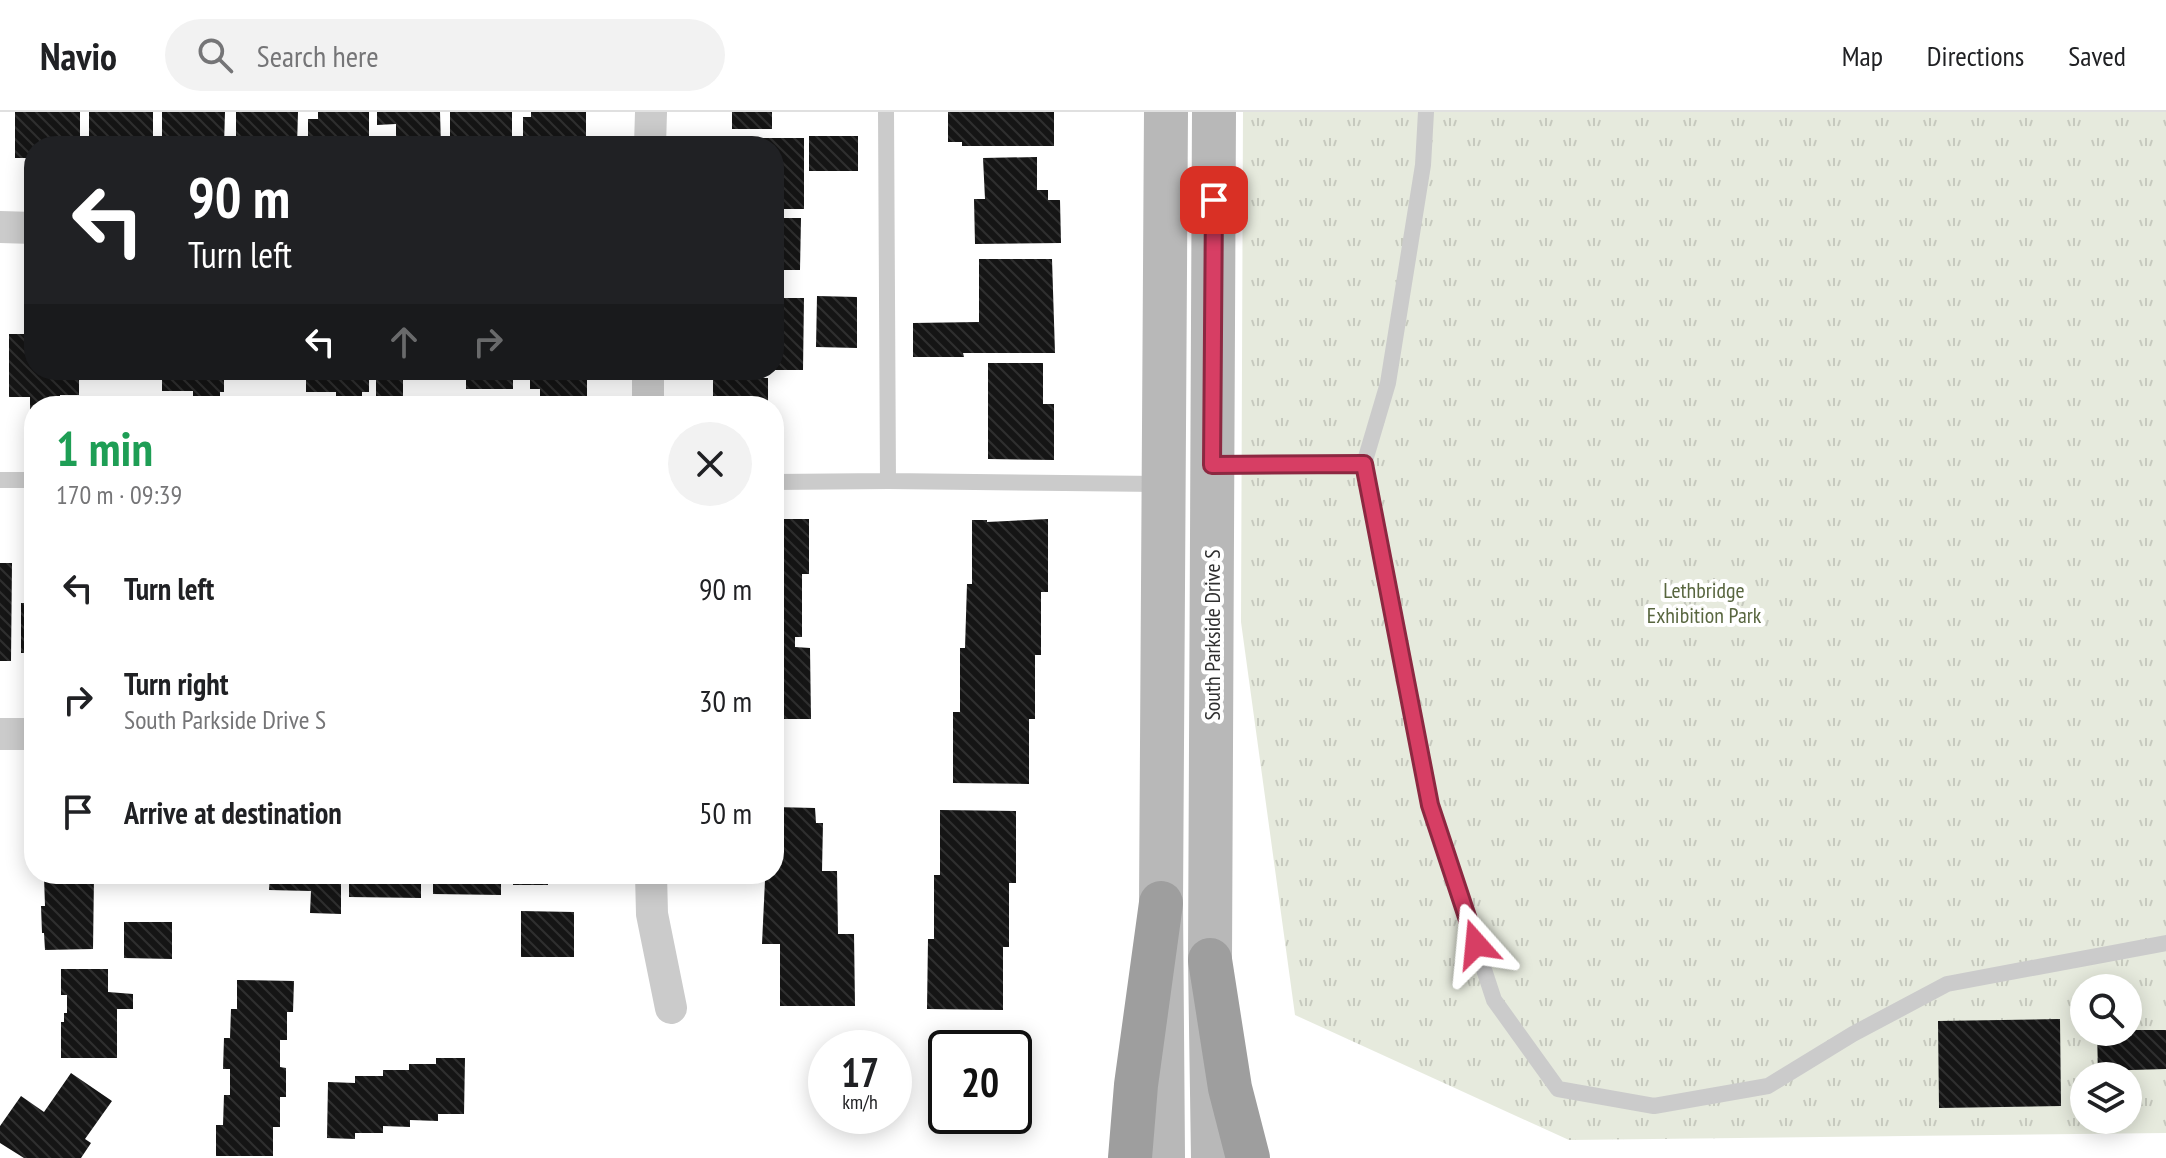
<!DOCTYPE html>
<html lang="en">
<head>
<meta charset="utf-8">
<style>
	body { margin:0; font-family:"PT Sans Narrow",sans-serif; background:#f2f2f2; color:#202124; height:100vh; display:flex; flex-direction:column; font-size:30px; white-space:nowrap }
	* { box-sizing:border-box; margin:0 }
	p { font-size:26px; color:#757577 }
	.icon { flex:none; width:44px; height:44px; fill:none; stroke:currentColor; stroke-width:2; stroke-linecap:round; stroke-linejoin:round }
	.map { position:relative; flex:1; overflow:hidden }
	.side { position:absolute; left:24px; top:284px; width:760px; height:488px; display:flex; flex-direction:column; background:#fff; border-radius:32px; box-shadow:0 4px 20px #0003 }
	.side>* { flex:none }
	.guide { position:absolute; left:24px; top:24px; width:760px; height:244px; border-radius:32px; box-shadow:0 4px 20px #0003; background:#202124; color:#fff; overflow:hidden }
	.tools { position:absolute; left:2070px; top:862px; display:grid; gap:16px }
	.tools a { display:grid; place-items:center; width:72px; height:72px; border-radius:50%; background:#fff; box-shadow:0 4px 20px #0003; font-size:40px }
	.speed { position:absolute; left:808px; top:918px; display:flex; gap:16px; font-size:40px; font-weight:700; text-align:center }
	.speed>* { display:grid; place-content:center; width:104px; height:104px; border-radius:50%; background:#fff; box-shadow:0 4px 20px #0003; line-height:1 }
	.speed small { font-size:20px; font-weight:400 }
	.speed .limit { border:4px solid #111; border-radius:12px; background:#fff; color:#111 }
	.pin { position:absolute; display:grid; place-items:center; width:68px; height:68px; color:#fff; margin:-34px; border-radius:16px; box-shadow:0 4px 12px #0006 }
	.me { position:absolute; width:88px; margin:-44px; rotate:342deg; stroke-linejoin:round; filter:drop-shadow(0 0 6px #0008) }
	.turn { display:flex; align-items:center; gap:28px; height:168px; padding:0 32px; font-size:36px }
	.turn .icon { width:104px; height:104px; stroke-width:2.5 }
	.turn b { display:block; font-size:56px; line-height:68px }
	.lanes { display:flex; align-items:center; height:76px; padding:0 32px; background:#0003; justify-content:center; gap:40px; direction:ltr }
	.lanes .off { opacity:.35 }
	.round { display:grid; place-items:center; flex:none; width:84px; height:84px; border-radius:42px; background:#f2f2f2 }
	.headline { display:flex; align-items:center; justify-content:space-between; height:136px; padding:0 32px }
	h1 { font-size:48px; font-weight:700; line-height:60px; color:#1e9e55 }
	ul { padding:0; list-style:none }
	li { display:flex; align-items:center; gap:24px; height:112px; padding:0 32px }
	li div { flex:1 }
	li b { display:block; font-size:30px }
	li em { font-style:normal }
	header { display:flex; align-items:center; gap:48px; box-sizing:border-box; height:112px; padding:0 40px; background:#fff; border-bottom:2px solid #e0e0e0 }
	header strong { font-size:38px }
	nav { display:flex; gap:44px; margin-inline-start:auto; font-size:28px }
	.search { width:560px; height:72px; background:#f2f2f2; display:flex; align-items:center; gap:20px; box-sizing:border-box; padding:0 28px; border-radius:44px; color:#757577; font-size:30px }
	.map>svg:first-child { display:block }
	.park { fill:url(#park-tufts); fill-rule:evenodd }
	.building { fill:url(#building-back-hatch) }
	.lines { fill:none; stroke-linecap:round; stroke-linejoin:round }
	.service { stroke:#cbcbcb; stroke-width:16 }
	.minor { stroke:#cbcbcb; stroke-width:32 }
	.secondary { stroke:#b8b8b8; stroke-width:44 }
	.trunk { stroke:#9e9e9e; stroke-width:44 }
	.route-casing { stroke:#8c2841; stroke-width:20 }
	.route { stroke:#d73e64; stroke-width:14 }
	.labels { text-anchor:middle; dominant-baseline:central; stroke-width:8; stroke-linejoin:round; paint-order:stroke }
	.park-label { font-size:22px; fill:#58663f; stroke:#fff }
	.street-label { font-size:22px; fill:#2e2e2e; stroke:#fff }
</style>
</head>
<body>
<header>
<strong>Navio</strong>
<div class="search"><svg class="icon" aria-label="search" viewBox="0 0 24 24"><circle cx="10" cy="10" r="6"/><path d="M15 15l6 6"/></svg>Search here</div>
<nav><a>Map</a><a>Directions</a><a>Saved</a></nav>
</header>
<div class="map">
<svg width="2166" height="1046" viewBox="0 0 2166 1046">
	<defs>
		<pattern id="park-tufts" width="24" height="20" patternUnits="userSpaceOnUse" patternTransform="scale(2)"><rect width="24" height="20" fill="#e6eadd"/><path d="M3 7l-1-3M5 7V3M7 7l1-3M15 17l-1-3M17 17v-4M19 17l1-3" fill="none" stroke="#c6c9be"/></pattern>
		<pattern id="building-back-hatch" width="6" height="6" patternUnits="userSpaceOnUse" patternTransform="scale(2)"><rect width="6" height="6" fill="#151515"/><path d="M-1 5l2 2M0 0l6 6M5-1l2 2" fill="none" stroke="#2f2f2f"/></pattern>
	</defs>
	<rect width="100%" height="100%" fill="#fff"/>
	<path class="park" d="M1243 0H2166V1021L1569 1028 1295 903 1241 510ZM2084 876H2128V920H2084ZM2084 964H2128V1008H2084Z"/>
	<path class="building" d="M15 0H80V34H34V46H15Z
		M89 0H153V34H89Z
		M162 0H225L224 34H162Z
		M236 0H298L297 34H236Z
		M318 0H369V34H308V7H318Z
		M377 0H440L441 34H396V12L377 13Z
		M450 0H512V34H481V27L450 28Z
		M531 0H586V34H523V5H531Z
		M732 0H772V17H732Z
		M948 0H1054V34H962V30H948Z
		M809 24H858V59H809Z
		M743 26H804V97H774V34H743Z
		M1037 45V78H1048V88H1060L1061 131 975 132 974 87H985L983 46Z
		M774 106H801L800 158H774Z
		M979 147H1052L1055 241H963L964 245H913V211L979 210Z
		M817 184 857 185V236L816 235Z
		M774 186H804L803 258H774Z
		M9 222H34V258H79V283H60V294H34V299H30V285H9Z
		M988 251H1043V292H1054V348L988 347Z
		M107 258H152L153 264H107Z
		M162 258H224V280H220V292H193V279H162Z
		M249 258H296V267H249Z
		M306 258H369V280H362V293H336V280H306Z
		M376 258H440V264H403V288L376 287Z
		M466 258H513V277H466Z
		M530 258H587V294H540V277H530Z
		M713 266H768V294H713Z
		M774 305H781V343H774Z
		M774 407H809V462H802V525H795V535L810 536 811 607H774Z
		M1048 407V480H1041V543H1035V607H1029V672L953 671V600H960V536H965L967 472H972V408H987V410Z
		M0 451H12L11 549H0Z
		M21 491H34V541H21Z
		M774 695 815 696 816 711H823L822 759H837L838 822H854L855 894H780V832H762L765 768 749 767V762H774Z
		M940 698 1016 699V771H1009V835H1003V898L927 897 928 827H934V763H940Z
		M185 762H248V766H185Z
		M270 762H341V802L310 801 311 779 269 778Z
		M349 762H421V786L349 785Z
		M433 762H501V783L433 782Z
		M513 762H584L583 770H548V773H513Z
		M94 764 93 837 45 838 44 821H42L41 794H45L44 765Z
		M521 799 574 800V845H521Z
		M124 810H172V847L124 846Z
		M61 857H108V880L133 882V897H117V946H61V910H64V901H67V883H61Z
		M237 868 294 869 293 900H287V928H280V955L286 956V985H280V1015H273V1044H216V1013H223L224 983H230V957H223L224 926H230L231 897H237Z
		M2060 907 2061 994 1939 996 1938 909Z
		M2128 918H2166V957L2098 959 2097 920Z
		M436 946H465L464 1002H438V1009L410 1008V1015L383 1014V1021H355V1027L327 1026 328 970 355 971V964H383V958H409V952H436Z
		M71 961 112 989 85 1027 91 1031 81 1046H24L0 1031V1014L21 984 44 1000Z"/>
	<g class="lines">
		<path class="service" d="M886 0 888 369
			M1426 0 1423 53 1388 271 1364 352 1430 693 1494 888 1558 977 1654 994 1768 974 1853 922 1947 872 2166 831
			M1214 353 1364 352
			M0 368H34
			M774 370 888 369 1160 372"/>
		<path class="minor" d="M650 34 651 0
			M0 115 34 116
			M648 294V258
			M0 622H34
			M651 762 652 802 671 896"/>
		<path class="secondary" d="M1163 1046 1161 791 1166 0
			M1213 1046 1210 848 1214 0"/>
		<path class="trunk" d="M1210 848 1230 976 1248 1046
			M1130 1046 1136 973 1161 791"/>
	</g>
	<g class="lines">
		<g class="route-casing">
			<path id="route" d="M1214 88 1212 353 1364 352 1430 693 1476 832"/>
		</g>
		<use href="#route" class="route"/>
	</g>
	<g class="labels">
		<g class="park-label">
			<text x="1704" y="478">Lethbridge<tspan x="1704" dy="25">Exhibition Park</tspan></text>
		</g>
		<g class="street-label">
			<text transform="translate(1212 523) rotate(-90)">South Parkside Drive S</text>
		</g>
	</g>
</svg>
<div class="tools">
<a><svg class="icon" aria-label="search" viewBox="0 0 24 24"><circle cx="10" cy="10" r="6"/><path d="M15 15l6 6"/></svg></a>
<a><svg class="icon" aria-label="layers" viewBox="0 0 24 24"><path d="M12 4l9 5-9 5-9-5zM3 14l9 5 9-5"/></svg></a>
</div>
<div class="speed"><div>17<small>km/h</small></div><div class="limit">20</div></div>
<div class="pin" style="left:1214px;top:88px;background:#d93025"><svg class="icon" aria-label="arrive" viewBox="0 0 24 24"><path d="M6 21V4h12l-3 4 3 4H6"/></svg></div>
<svg class="me" style="left:1476px;top:832px" viewBox="-20 -20 40 40"><path d="M0-17L14 15 0 8-14 15z" fill="#d73e64" stroke="#fff" stroke-width="4"/></svg>
<div class="guide">
<div class="turn"><svg class="icon" aria-label="left" viewBox="0 0 24 24"><path d="M17 20v-9H6M10 6l-5 5 5 5"/></svg><div><b>90 m</b>Turn left</div></div>
<div class="lanes"><svg class="icon" aria-label="left" viewBox="0 0 24 24"><path d="M17 20v-9H6M10 6l-5 5 5 5"/></svg><svg class="icon off" aria-label="ahead" viewBox="0 0 24 24"><path d="M12 20V5M6 11l6-6 6 6"/></svg><svg class="icon off" aria-label="right" viewBox="0 0 24 24"><path d="M7 20v-9h11M14 6l5 5-5 5"/></svg></div>
</div>
<section class="side">
<div class="headline"><div><h1>1 min</h1><p>170 m · 09:39</p></div><a class="round"><svg class="icon" aria-label="close" viewBox="0 0 24 24"><path d="M6 6l12 12M18 6L6 18"/></svg></a></div>
<ul>
<li><svg class="icon" aria-label="left" viewBox="0 0 24 24"><path d="M17 20v-9H6M10 6l-5 5 5 5"/></svg><div><b>Turn left</b></div><em>90 m</em></li>
<li><svg class="icon" aria-label="right" viewBox="0 0 24 24"><path d="M7 20v-9h11M14 6l5 5-5 5"/></svg><div><b>Turn right</b><p>South Parkside Drive S</p></div><em>30 m</em></li>
<li><svg class="icon" aria-label="arrive" viewBox="0 0 24 24"><path d="M6 21V4h12l-3 4 3 4H6"/></svg><div><b>Arrive at destination</b></div><em>50 m</em></li>
</ul>
</section>
</div>
</body>
</html>
